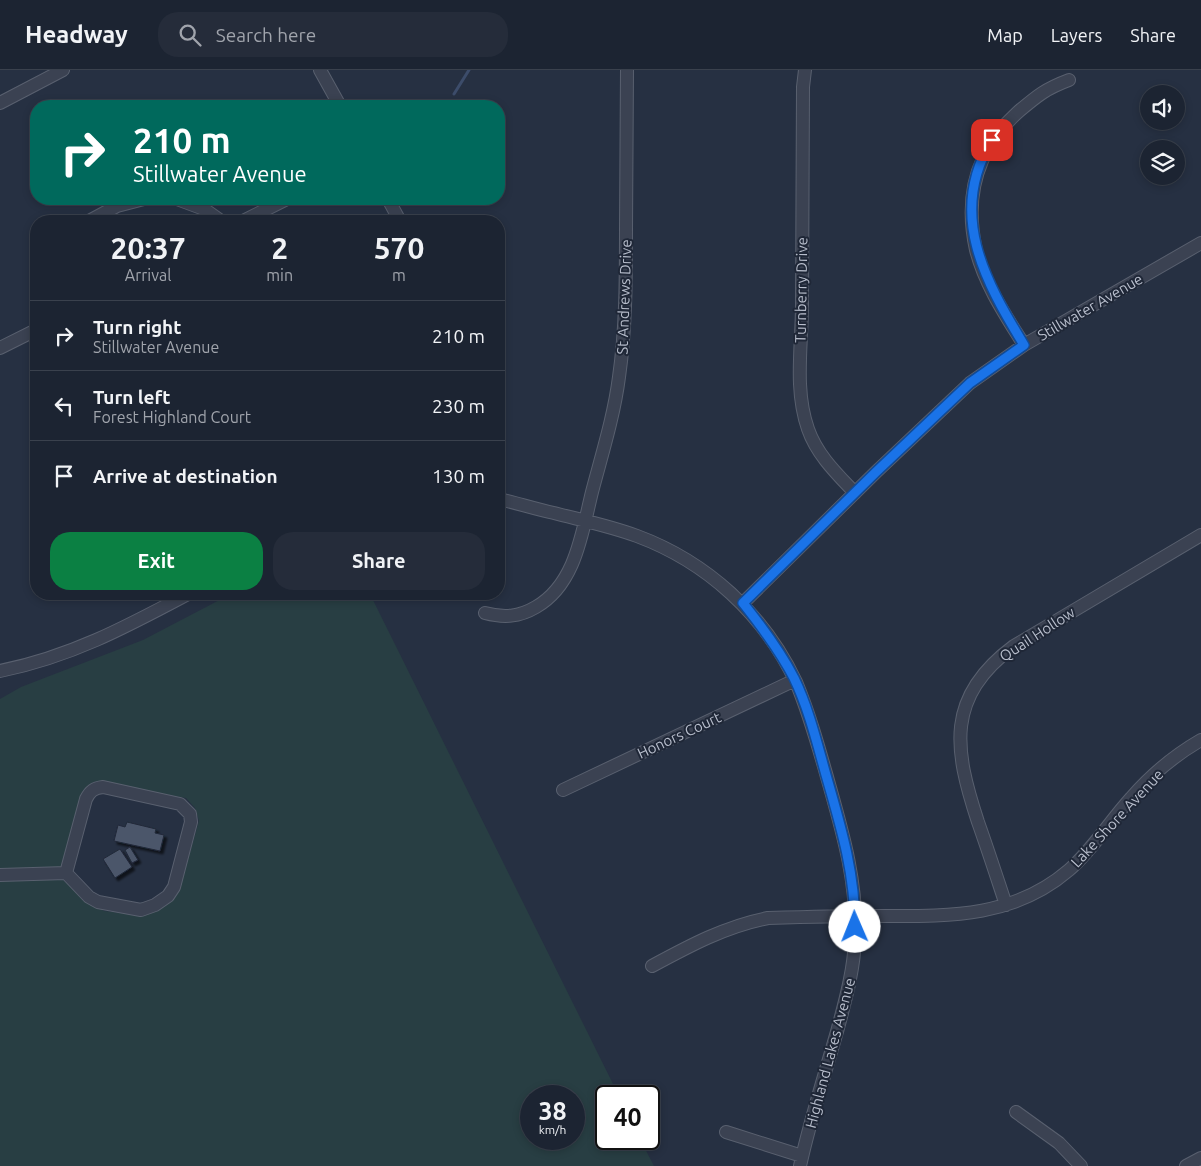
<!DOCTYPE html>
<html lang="en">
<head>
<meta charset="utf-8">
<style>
	body { margin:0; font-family:Ubuntu,sans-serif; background:#252c3a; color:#f1f3f6; height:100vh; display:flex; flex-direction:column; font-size:19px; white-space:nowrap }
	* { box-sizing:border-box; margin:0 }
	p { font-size:16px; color:#a0a4ac }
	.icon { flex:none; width:28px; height:28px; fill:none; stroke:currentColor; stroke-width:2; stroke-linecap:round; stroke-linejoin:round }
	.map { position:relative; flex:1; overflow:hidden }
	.side { position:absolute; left:30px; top:145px; width:475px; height:385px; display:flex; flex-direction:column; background:#1c2432; border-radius:20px; box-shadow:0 2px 8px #0003,0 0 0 1px #3a414d }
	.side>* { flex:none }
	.banner { position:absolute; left:30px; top:30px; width:475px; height:105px; border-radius:20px; box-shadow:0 2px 8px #0003,0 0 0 1px #3a414d; background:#00695c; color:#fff; overflow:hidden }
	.buttons { position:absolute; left:1140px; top:15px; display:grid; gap:10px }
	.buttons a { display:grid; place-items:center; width:45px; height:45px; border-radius:50%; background:#1c2432; box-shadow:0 2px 8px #0003,0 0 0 1px #3a414d; font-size:25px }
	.speed { position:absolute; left:520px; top:1015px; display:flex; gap:10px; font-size:25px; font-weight:700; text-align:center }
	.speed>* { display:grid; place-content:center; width:65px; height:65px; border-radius:50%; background:#1c2432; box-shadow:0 2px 8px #0003,0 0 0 1px #3a414d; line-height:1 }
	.speed small { font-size:12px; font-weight:400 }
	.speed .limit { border:2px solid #111; border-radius:8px; background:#fff; color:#111 }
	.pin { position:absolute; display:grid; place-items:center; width:42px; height:42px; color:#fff; margin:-21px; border-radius:10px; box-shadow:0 2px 8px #0006 }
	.me { position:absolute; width:55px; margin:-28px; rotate:359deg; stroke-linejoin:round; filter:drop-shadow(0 0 4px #0008) }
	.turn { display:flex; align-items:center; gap:18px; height:105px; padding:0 20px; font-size:22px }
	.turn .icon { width:65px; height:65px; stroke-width:2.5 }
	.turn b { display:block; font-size:35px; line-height:42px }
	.eta { display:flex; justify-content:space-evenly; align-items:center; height:85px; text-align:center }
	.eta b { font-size:30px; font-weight:700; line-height:35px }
	.button { display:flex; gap:10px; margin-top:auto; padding:10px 20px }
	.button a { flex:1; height:58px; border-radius:20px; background:#0b8043; color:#fff; font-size:20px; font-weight:700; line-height:58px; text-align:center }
	.button a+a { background:#252c3a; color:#f1f3f6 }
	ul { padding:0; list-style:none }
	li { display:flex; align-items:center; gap:15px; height:70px; padding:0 20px; border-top:1px solid #3a414d }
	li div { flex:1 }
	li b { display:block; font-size:19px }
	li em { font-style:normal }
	header { display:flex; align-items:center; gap:30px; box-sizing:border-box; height:70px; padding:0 25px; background:#1c2432; border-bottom:1px solid #3a414d }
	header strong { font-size:24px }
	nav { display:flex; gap:28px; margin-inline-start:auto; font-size:18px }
	.search { width:350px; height:45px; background:#252c3a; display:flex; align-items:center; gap:12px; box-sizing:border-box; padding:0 18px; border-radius:20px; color:#a0a4ac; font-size:19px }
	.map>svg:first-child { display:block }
	.green { fill:#283e43; fill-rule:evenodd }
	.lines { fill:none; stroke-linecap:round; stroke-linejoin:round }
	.stream { stroke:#3c4c6a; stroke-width:3 }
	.building { fill:#4c566b; stroke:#212939; filter:url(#shadow) }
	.minor-casing { stroke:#59606f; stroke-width:14 }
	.minor { stroke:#3b4252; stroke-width:12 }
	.route-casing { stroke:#114b97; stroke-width:12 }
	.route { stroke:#1a73e8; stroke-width:9 }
	.labels { text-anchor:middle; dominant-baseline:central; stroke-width:4; stroke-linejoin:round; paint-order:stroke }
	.street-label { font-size:15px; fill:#b8becc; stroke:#1f2737 }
</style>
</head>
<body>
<header>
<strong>Headway</strong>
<div class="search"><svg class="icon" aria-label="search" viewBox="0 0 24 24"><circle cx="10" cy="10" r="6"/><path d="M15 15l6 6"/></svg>Search here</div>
<nav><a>Map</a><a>Layers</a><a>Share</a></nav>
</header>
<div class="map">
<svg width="1201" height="1096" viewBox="0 0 1201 1096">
	<defs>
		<filter id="shadow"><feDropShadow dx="3" dy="3" stdDeviation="1" flood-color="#0009"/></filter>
	</defs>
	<rect width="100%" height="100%" fill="#263042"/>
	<path class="green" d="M231 524H370L619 1026H606V1069H640L654 1096H0V629L21 617 143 570ZM94 712 186 728 195 738 199 751 179 820 140 845 104 841 85 829 62 809 64 791 86 717ZM531 1026H574V1069H531Z"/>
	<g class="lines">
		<path class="stream" d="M454 24 469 0"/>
	</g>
	<path class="building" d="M127 752 156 759 155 763 164 765 160 781 114 771 118 755 125 757Z
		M130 777 138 790 132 793 125 780Z
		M120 779 132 797 115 808 103 789Z"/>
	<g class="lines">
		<g class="minor-casing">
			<path id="minor" d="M320 0 340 36
				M805 0 803 17C802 90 802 162 802 234 802 276 794 319 808 359 817 385 837 404 855 423
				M0 33 63 0
				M177 129 204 139 221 151
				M388 129 400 151
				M89 151 117 136 144 129
				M243 151 287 129
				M1024 275C1006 246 985 215 976 180 964 126 977 79 1018 42 1037 26 1045 19 1069 10
				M0 278 36 260
				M499 429C517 433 535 439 554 443 581 450 610 456 637 466 707 492 764 544 796 612 809 643 818 675 827 707 842 760 858 813 855 869 854 899 846 928 838 958 825 1004 810 1050 800 1096
				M743 533 876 402 970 313 1024 275 1201 173
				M485 543C504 548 519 547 536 537 576 514 582 462 592 422 602 384 614 346 619 307 626 258 626 209 626 159 626 106 627 53 627 0
				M0 601C70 587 126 557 188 524
				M563 720 795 610
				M0 805 66 803 89 827 98 832 141 840 155 835 168 826 174 817 191 752 190 744 180 734 103 717C94 718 90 721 86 729L66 803
				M1006 835C997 808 988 780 978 752 954 679 945 627 1014 576L1201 465
				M652 896C689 876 726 856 768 848 802 847 836 846 871 846 943 846 1011 850 1069 800 1093 779 1110 751 1131 728 1151 705 1175 685 1201 670
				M1016 1042 1059 1073 1081 1096
				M726 1062 802 1086
				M1186 1096 1201 1088"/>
		</g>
		<use href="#minor" class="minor"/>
	</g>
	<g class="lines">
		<g class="route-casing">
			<path id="route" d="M855 857C855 803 841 757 826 705 817 673 809 639 794 608 780 581 762 557 743 533L876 402 970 313 1024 275C985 211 947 143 992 70"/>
		</g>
		<use href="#route" class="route"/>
	</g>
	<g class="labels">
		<g class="street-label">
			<text transform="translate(801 220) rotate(-89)">Turnberry Drive</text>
			<text transform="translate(624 227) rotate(-88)">St Andrews Drive</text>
			<text transform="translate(1090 237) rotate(-30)">Stillwater Avenue</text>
			<text transform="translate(1037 564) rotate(-33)">Quail Hollow</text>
			<text transform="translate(679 665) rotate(-25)">Honors Court</text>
			<text transform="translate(1117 748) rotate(-47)">Lake Shore Avenue</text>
			<text transform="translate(830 983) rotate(-75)">Highland Lakes Avenue</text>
		</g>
	</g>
</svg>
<div class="buttons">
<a><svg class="icon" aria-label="sound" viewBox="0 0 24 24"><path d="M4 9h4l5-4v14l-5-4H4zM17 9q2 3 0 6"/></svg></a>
<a><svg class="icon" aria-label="layers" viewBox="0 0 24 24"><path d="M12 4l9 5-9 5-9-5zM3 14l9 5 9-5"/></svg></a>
</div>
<div class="speed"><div>38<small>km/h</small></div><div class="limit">40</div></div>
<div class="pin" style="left:992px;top:70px;background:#d93025"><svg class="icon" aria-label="arrive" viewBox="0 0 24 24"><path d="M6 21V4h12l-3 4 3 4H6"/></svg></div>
<svg class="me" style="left:855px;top:857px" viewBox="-20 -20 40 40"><circle r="19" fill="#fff"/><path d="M0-13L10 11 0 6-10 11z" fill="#1a73e8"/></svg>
<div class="banner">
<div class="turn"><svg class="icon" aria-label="right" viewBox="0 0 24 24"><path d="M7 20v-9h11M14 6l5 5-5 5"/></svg><div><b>210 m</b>Stillwater Avenue</div></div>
</div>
<section class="side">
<div class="eta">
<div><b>20:37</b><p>Arrival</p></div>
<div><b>2</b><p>min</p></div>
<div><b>570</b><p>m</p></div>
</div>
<ul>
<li><svg class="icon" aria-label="right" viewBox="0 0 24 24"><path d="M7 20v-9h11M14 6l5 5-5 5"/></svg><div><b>Turn right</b><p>Stillwater Avenue</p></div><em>210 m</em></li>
<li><svg class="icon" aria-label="left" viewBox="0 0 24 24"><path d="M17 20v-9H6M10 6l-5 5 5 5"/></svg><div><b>Turn left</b><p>Forest Highland Court</p></div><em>230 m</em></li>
<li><svg class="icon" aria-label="arrive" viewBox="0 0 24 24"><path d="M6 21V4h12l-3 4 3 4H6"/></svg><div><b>Arrive at destination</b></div><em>130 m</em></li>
</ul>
<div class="button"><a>Exit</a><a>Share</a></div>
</section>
</div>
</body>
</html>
